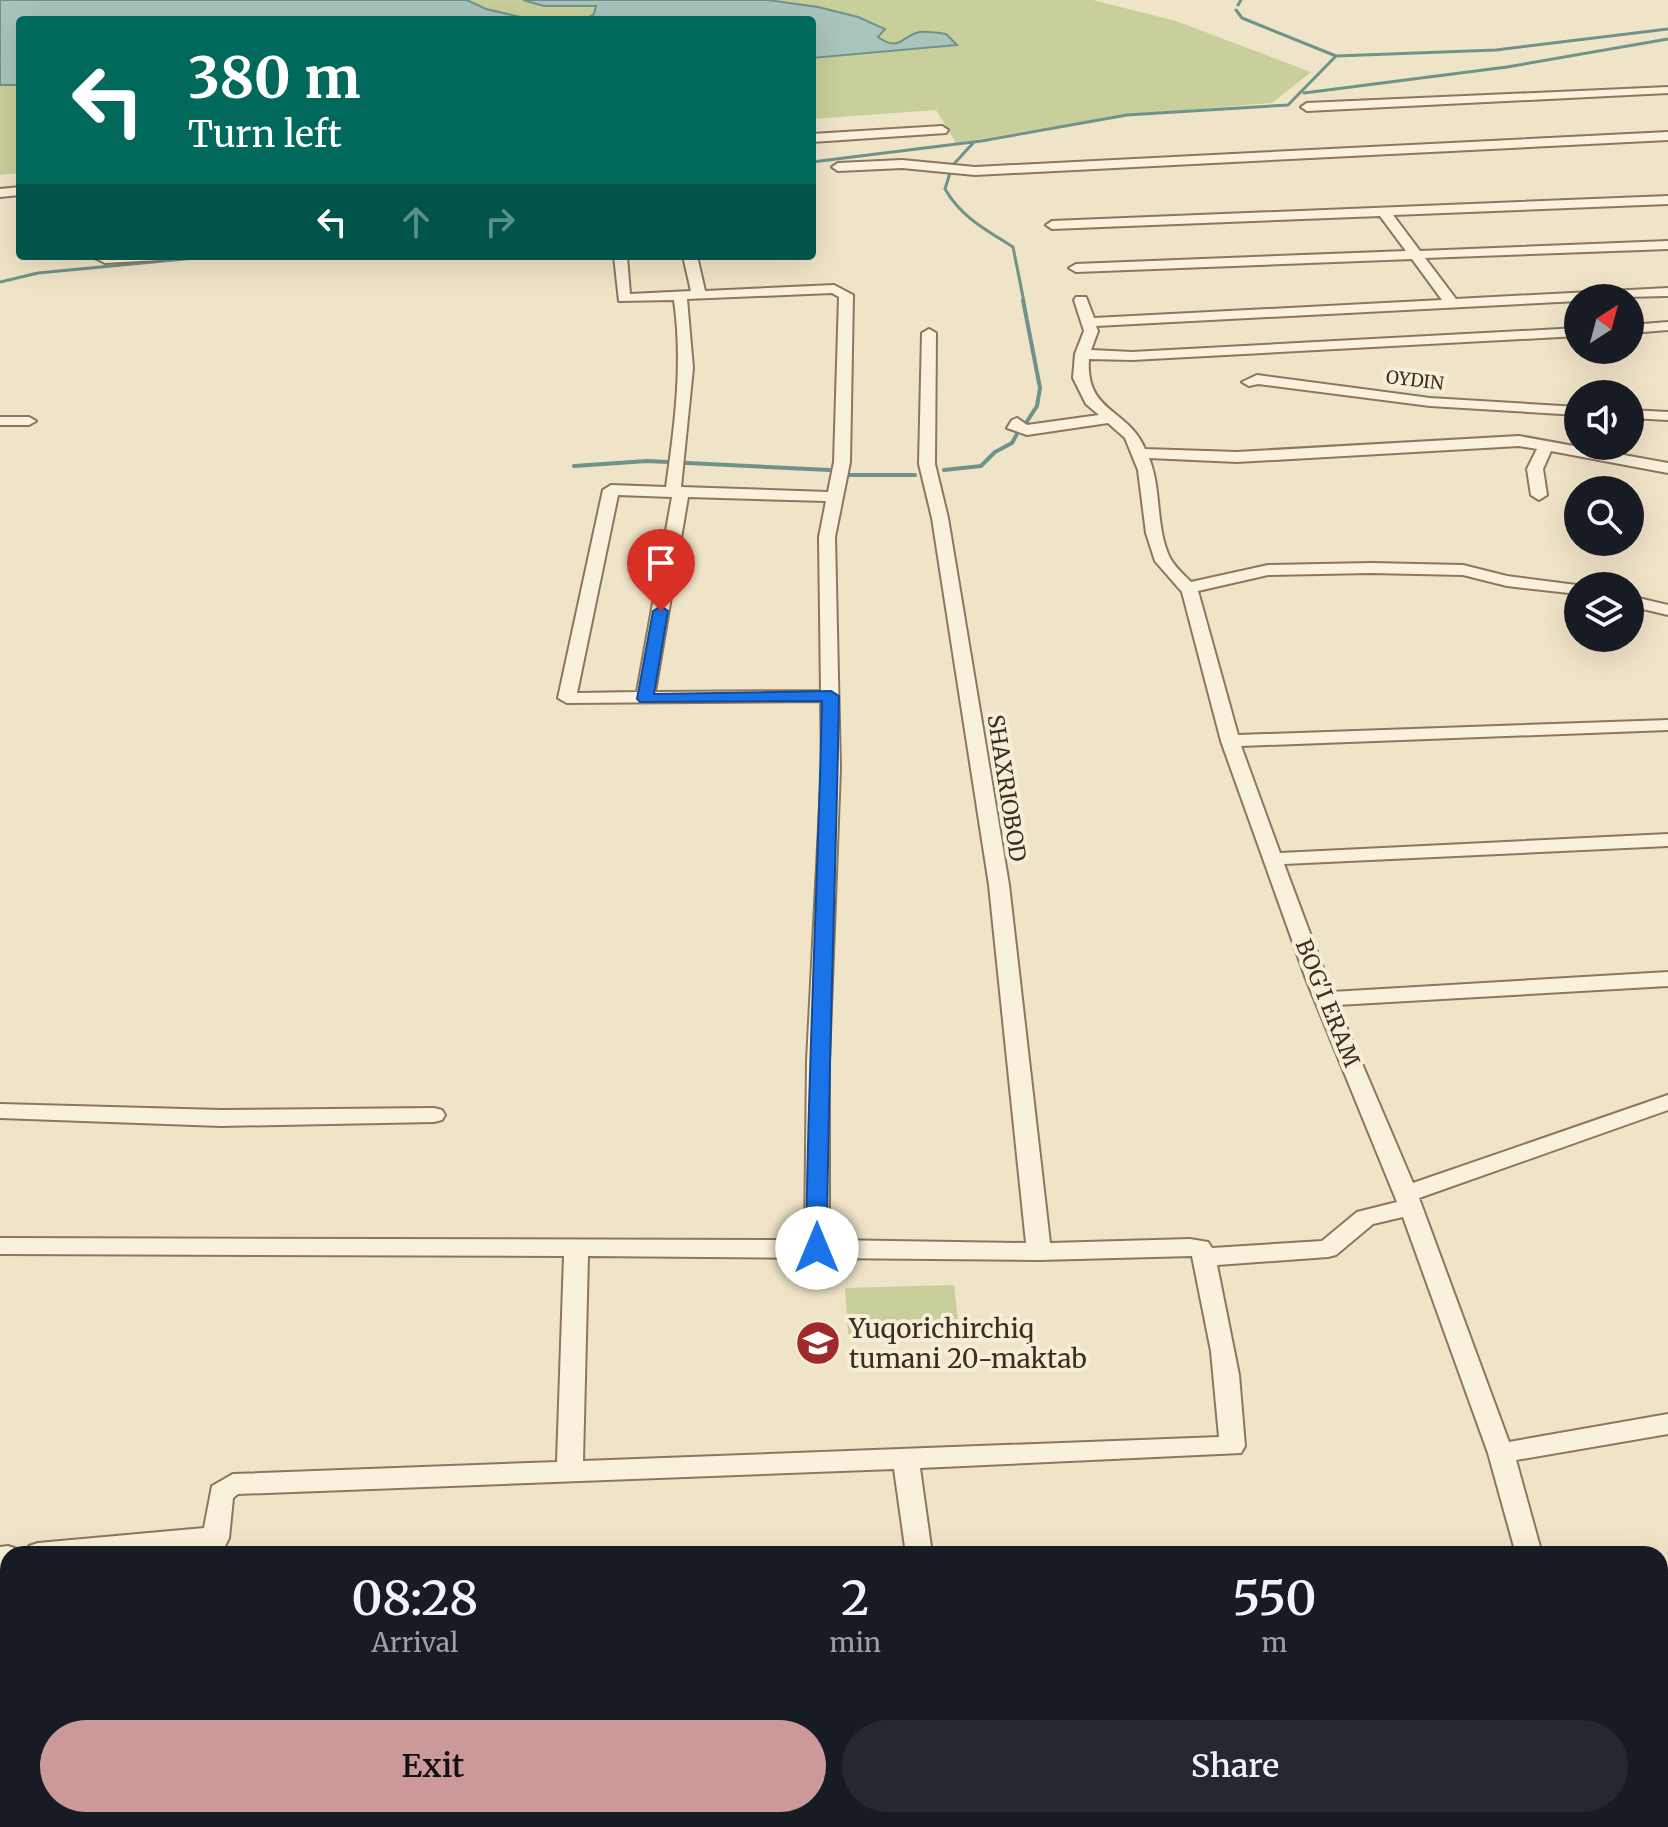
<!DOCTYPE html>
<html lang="en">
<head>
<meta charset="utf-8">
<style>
	body { margin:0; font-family:Merriweather,serif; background:#242831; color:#f1f3f6; height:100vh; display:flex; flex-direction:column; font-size:30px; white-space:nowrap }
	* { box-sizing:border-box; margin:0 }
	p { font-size:26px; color:#9ea1a6 }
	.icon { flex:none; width:44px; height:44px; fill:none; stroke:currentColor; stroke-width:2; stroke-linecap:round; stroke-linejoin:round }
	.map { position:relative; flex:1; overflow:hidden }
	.details { position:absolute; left:0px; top:1546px; width:1668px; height:282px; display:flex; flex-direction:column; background:#171b24; border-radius:24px 24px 0 0; box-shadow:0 8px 32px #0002 }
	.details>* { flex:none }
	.hud { position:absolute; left:16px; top:16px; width:800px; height:244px; border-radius:8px; box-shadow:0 8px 32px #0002; background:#00695c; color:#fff; overflow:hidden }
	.needle { width:52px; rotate:36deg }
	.controls { position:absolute; left:1564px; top:284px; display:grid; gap:16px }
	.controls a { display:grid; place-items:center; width:80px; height:80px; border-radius:50%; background:#171b24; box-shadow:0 8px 32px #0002; font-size:40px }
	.pin { position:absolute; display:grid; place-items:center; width:68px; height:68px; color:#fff; margin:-82px -34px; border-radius:50% 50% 50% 0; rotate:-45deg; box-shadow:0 0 8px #0007 }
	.pin .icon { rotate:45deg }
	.me { position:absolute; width:88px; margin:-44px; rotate:0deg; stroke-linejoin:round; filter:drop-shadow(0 0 6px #0008) }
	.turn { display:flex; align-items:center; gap:28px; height:168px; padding:0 40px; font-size:36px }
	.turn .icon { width:104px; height:104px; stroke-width:2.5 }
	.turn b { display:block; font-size:56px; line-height:68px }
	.lanes { display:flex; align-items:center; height:76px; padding:0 40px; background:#0003; justify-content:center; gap:40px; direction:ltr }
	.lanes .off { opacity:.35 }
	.eta { display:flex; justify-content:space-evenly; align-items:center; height:136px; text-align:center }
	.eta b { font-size:48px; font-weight:600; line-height:56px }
	.cta { display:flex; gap:16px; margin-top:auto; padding:16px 40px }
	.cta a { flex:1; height:92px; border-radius:48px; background:#cc999b; color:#111; font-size:32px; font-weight:600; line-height:92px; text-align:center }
	.cta a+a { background:#242831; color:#f1f3f6 }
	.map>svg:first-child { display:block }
	.green { fill:#c9cf9b }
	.water { fill:#a9c4bc; stroke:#6f938a; stroke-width:2 }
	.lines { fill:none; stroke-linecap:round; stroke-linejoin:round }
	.stream-far1 { stroke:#6f938a; stroke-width:3 }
	.stream { stroke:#6f938a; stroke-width:4 }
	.minor-casing { stroke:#8d765c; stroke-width:4 }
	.minor { fill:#faf1dc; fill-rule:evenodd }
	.route { fill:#1a73e8; stroke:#114b97; stroke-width:2 }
	.labels { text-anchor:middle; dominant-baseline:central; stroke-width:8; stroke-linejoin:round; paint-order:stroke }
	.far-street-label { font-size:18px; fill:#3d2e20; stroke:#f7eed8 }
	.street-label { font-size:22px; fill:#3d2e20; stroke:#f7eed8 }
	.near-poi-label { font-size:26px; fill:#3d2e20; stroke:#f7eed8; text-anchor:start }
</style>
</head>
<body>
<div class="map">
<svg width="1668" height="1827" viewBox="0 0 1668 1827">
	<rect width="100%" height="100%" fill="#f0e4c8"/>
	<path class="green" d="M0 0H1093L1176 21 1311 72 1272 103 1126 115 956 143 936 110 812 119V20H20V173L0 175Z
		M954 1285 959 1331 848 1334 845 1288Z"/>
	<path class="water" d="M0 0H467L486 9 533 20H20V85H0Z
		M523 0H768L818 7 858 17 885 29 878 37C900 53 902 35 920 32 928 31 938 33 946 34L957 45 812 58V20H584L594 14 596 6H544Z"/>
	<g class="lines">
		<path class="stream-far1" d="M1238 5 1241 0
			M1236 10 1242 18 1336 56 1496 50 1668 29
			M1304 93 1507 67 1668 39
			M812 162 981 141 1127 115 1288 105 1336 56
			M952 166 974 142
			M950 173 945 189C961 217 986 230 1013 247L1024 302
			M0 282 38 273 216 256"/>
		<path class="stream" d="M1023 300 1040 388 1037 406 1024 426
			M574 466 647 461 829 470
			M944 470 981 466 995 452 1012 443 1017 434
			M848 475H915"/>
		<g class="minor-casing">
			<path id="minor" d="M1668 87V93L1307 111 1301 107 1307 103Z
				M942 126 948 130 946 133 812 142V134Z
				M1668 132V140L975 175 902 168 838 171 832 167 838 163 902 160 975 167Z
				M20 187V195L0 197V189Z
				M1668 196V204L1393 215 1420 251 1668 241V249L1425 258 1456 299 1668 288V296L1578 298V301L1096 326 1098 331 1091 350 1132 352 1578 328V336L1132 360 1089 359C1085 413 1128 408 1145 449L1237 452 1519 436 1668 463V473L1551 451 1543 469 1547 495 1539 500 1531 495 1527 469 1537 449 1519 446 1237 462 1149 458C1162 490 1155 527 1170 558 1175 567 1184 575 1191 582L1268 565 1371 563 1463 565 1507 576 1584 586H1578V594L1507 586 1463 575 1371 573 1268 575 1198 591 1238 735 1668 720V730L1241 746 1280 853 1668 834V846L1284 864 1332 992 1668 972V986L1337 1005 1413 1183 1668 1095V1110L1419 1198 1509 1442 1668 1414V1434L1516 1460 1542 1554H1516L1488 1453 1403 1217 1373 1224 1336 1255 1328 1257 1217 1265 1239 1375 1245 1446 1241 1453 920 1468 932 1554H906L894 1469 238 1494 233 1498 229 1538 225 1546C176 1562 79 1554 25 1554L29 1546 38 1543 204 1528 212 1486 233 1474 557 1462 564 1256 0 1254V1238L805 1240 807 1061 822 768 821 701 567 703 558 698 603 490 611 485 666 487C675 425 683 362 674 300L619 301 614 256 627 257 630 294 691 291 683 256H697L705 291 834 285 853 295 850 462 835 537 840 768 829 1061V1240L1026 1243 989 885 932 518 919 464 922 333 929 329 936 333 935 464 948 518 1009 885 1050 1243 1190 1239 1208 1242 1212 1248 1322 1241 1357 1212 1397 1202 1306 979 1221 741 1182 592 1155 561 1146 533 1138 470 1125 438 1108 423 1027 435 1007 428 1012 420 1017 418 1027 425 1099 415 1086 404 1073 378 1075 354 1084 331 1074 300 1076 297H1086L1094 318 1442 300 1412 259 1076 272 1069 268 1076 264 1406 251 1380 216 1052 229 1046 225 1052 221ZM832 293 839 297 834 462 828 492 681 487 693 368 687 299ZM618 495 672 497 637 692 577 693ZM688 497 826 501 819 537 821 691 655 692ZM588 1256 1039 1260 1192 1256 1211 1351 1219 1437 583 1461Z
				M91 256H167L160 260 105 263Z
				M1668 322V330L1630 333V325Z
				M1257 375 1430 398 1578 407V415L1430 406 1258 384 1249 386 1242 382Z
				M1630 410 1668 412V420L1630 418Z
				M0 417H29L36 421 29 425H0Z
				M1630 596 1668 605V615L1630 606Z
				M0 1104 221 1110 434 1108 442 1110 445 1115 442 1120 434 1122 221 1126 0 1118Z
				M8 1546 17 1549 20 1554H8V1568L0 1569V1547Z
				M1668 1617V1639L1660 1640V1618Z
				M8 1696V1720L0 1721V1697Z
				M223 1820H253V1827H223Z
				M941 1820H971L972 1827H942Z
				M1612 1820H1642L1645 1827H1615Z"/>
		</g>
		<use href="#minor" class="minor"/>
	</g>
	<path class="route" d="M661 606 668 611 654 694 831 691 839 696C836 880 828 1064 827 1248L817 1255 806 1248C808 1065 818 883 822 701L640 702 637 699 653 611Z"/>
	<defs>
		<g id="school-disc" transform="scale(2.3)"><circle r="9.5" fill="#9e2a2b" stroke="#f7eed8"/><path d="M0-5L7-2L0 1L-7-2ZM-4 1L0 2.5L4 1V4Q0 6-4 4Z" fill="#fff"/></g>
	</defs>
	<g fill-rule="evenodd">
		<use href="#school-disc" x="818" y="1343"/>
	</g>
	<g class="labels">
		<g class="far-street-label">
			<text transform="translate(1415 380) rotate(7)">OYDIN</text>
		</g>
		<g class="street-label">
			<text transform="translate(1007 788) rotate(81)">SHAXRIOBOD</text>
			<text transform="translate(1328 1003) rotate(68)">BOG'I ERAM</text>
		</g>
		<g class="near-poi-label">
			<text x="849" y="1328">Yuqorichirchiq<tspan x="849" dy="30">tumani 20-maktab</tspan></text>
		</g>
	</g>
</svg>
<div class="controls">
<a><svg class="needle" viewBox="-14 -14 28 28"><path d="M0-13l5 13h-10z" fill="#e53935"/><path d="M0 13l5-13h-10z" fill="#9ea1a6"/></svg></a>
<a><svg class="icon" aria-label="sound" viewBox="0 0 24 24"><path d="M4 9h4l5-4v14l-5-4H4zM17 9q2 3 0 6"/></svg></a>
<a><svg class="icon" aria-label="search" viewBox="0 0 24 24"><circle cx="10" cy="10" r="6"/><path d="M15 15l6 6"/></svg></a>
<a><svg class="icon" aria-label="layers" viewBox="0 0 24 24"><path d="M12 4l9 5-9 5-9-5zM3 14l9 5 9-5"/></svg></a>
</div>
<div class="pin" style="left:661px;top:611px;background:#d93025"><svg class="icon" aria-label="arrive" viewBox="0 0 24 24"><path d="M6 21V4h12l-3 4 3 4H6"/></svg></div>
<svg class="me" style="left:817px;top:1248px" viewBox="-20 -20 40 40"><circle r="19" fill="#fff"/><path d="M0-13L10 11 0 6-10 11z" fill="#1a73e8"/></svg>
<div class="hud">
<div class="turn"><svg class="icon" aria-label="left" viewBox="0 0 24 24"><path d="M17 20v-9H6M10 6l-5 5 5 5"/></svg><div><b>380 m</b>Turn left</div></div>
<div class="lanes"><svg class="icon" aria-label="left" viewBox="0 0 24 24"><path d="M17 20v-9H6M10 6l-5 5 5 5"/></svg><svg class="icon off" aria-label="ahead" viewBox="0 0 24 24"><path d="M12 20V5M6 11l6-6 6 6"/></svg><svg class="icon off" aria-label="right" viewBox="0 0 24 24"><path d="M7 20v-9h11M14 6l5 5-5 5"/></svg></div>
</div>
<section class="details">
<div class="eta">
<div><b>08:28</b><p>Arrival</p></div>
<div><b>2</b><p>min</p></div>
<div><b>550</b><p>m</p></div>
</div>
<div class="cta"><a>Exit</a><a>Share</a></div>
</section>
</div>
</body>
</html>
